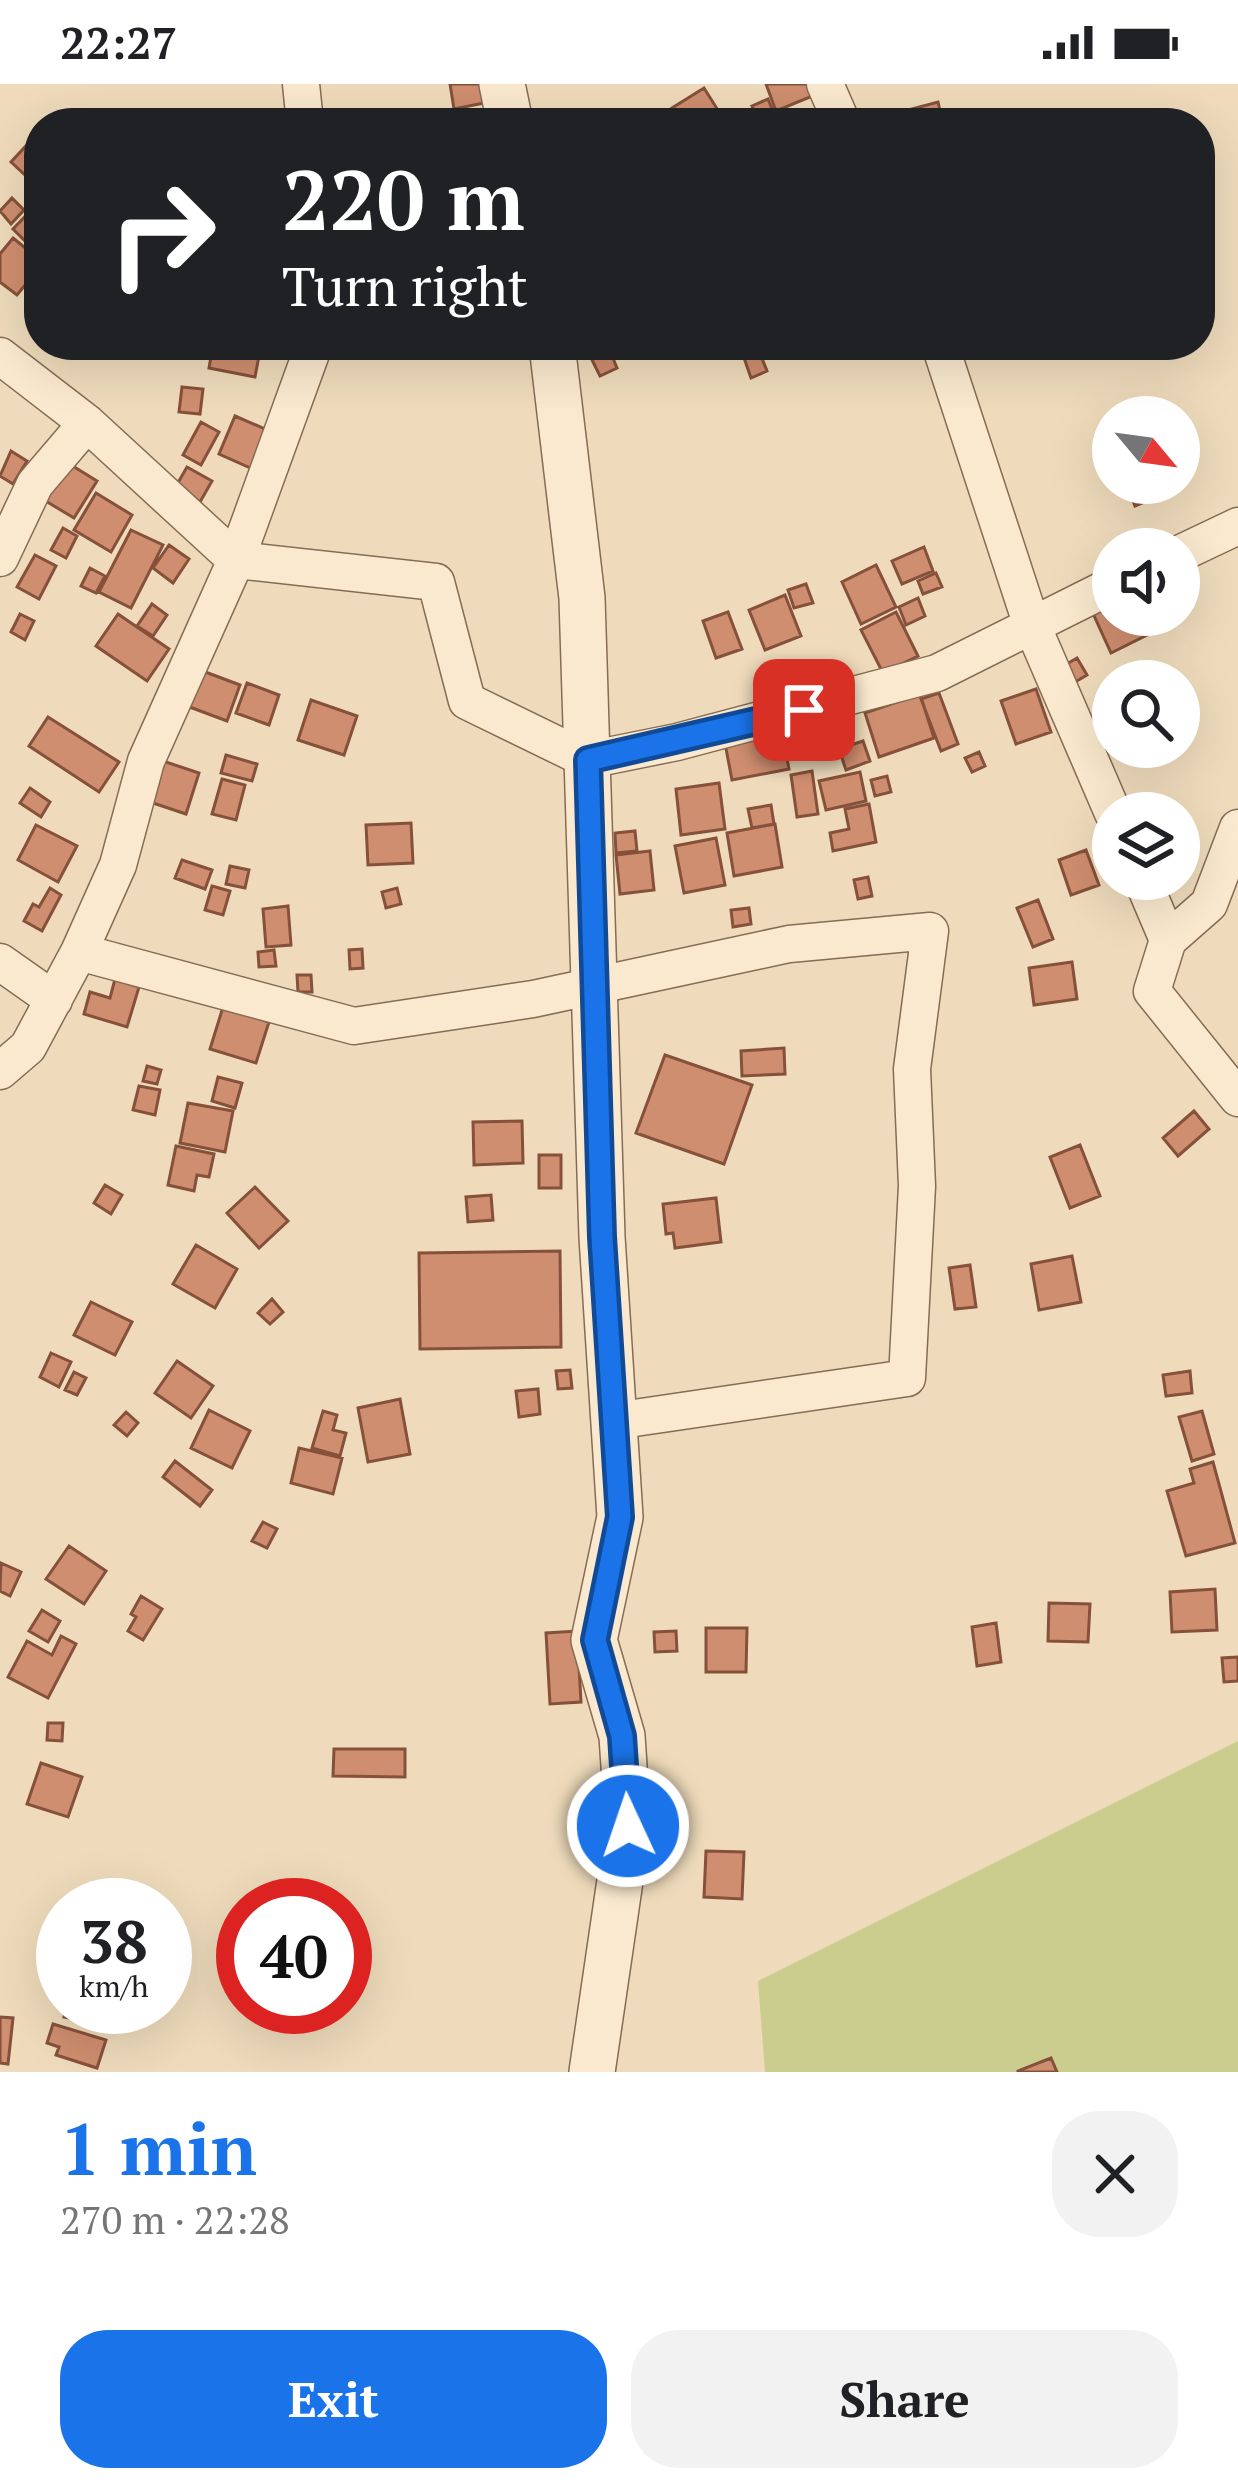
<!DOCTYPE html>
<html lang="en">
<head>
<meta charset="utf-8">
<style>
	body { margin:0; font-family:"PT Serif",serif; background:#f2f2f2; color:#202124; height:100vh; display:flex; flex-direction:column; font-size:45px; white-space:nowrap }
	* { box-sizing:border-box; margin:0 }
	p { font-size:39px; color:#757577 }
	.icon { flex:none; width:66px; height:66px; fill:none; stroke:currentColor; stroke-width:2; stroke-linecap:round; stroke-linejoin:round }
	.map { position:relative; height:1988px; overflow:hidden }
	.panel { display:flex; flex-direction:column; background:#fff; flex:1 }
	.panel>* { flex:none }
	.banner { position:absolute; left:24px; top:24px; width:1191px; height:252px; border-radius:48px; box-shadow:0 12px 48px #0002; background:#202124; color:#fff; overflow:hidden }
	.needle { width:78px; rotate:119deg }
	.tools { position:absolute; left:1092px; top:312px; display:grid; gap:24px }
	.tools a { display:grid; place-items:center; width:108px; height:108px; border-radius:50%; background:#fff; box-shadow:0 12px 48px #0002; font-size:60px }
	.speed { position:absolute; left:36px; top:1794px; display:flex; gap:24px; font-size:60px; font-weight:700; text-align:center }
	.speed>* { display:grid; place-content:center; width:156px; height:156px; border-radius:50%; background:#fff; box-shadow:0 12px 48px #0002; line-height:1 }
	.speed small { font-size:30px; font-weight:400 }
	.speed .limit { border:18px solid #d22; background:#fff; color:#111 }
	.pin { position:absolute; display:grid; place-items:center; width:102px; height:102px; color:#fff; margin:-51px; border-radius:24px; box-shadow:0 6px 18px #0006 }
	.me { position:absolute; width:132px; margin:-66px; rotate:357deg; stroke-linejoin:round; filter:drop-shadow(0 0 9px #0008) }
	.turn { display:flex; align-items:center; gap:42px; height:252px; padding:0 60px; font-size:54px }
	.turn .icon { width:156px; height:156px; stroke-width:2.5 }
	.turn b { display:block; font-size:84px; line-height:102px }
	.round { display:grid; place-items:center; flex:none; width:126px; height:126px; border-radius:48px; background:#f2f2f2 }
	.overview { display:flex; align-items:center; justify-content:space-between; height:204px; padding:0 60px }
	h1 { font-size:72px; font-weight:600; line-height:90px; color:#1a73e8 }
	.cta { display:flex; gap:24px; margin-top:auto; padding:24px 60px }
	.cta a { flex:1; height:138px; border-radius:48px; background:#1a73e8; color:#fff; font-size:48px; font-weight:600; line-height:138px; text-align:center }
	.cta a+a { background:#f2f2f2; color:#202124 }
	.status { display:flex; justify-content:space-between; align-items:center; height:84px; padding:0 60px; background:#fff; direction:ltr }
	.status svg { height:33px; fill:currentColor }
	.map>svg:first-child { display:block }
	.green { fill:#cbcd8f }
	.building { fill:#cf8e6f; stroke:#86513a; stroke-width:3 }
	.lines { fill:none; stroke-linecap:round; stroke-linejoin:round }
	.minor-casing { stroke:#866b55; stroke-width:39 }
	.tertiary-casing { stroke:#866b55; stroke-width:48 }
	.minor { stroke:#fae9ce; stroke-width:36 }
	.tertiary { stroke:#fae9ce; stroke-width:45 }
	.route-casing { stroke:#114b97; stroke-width:30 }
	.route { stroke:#1a73e8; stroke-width:21 }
</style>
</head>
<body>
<div class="status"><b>22:27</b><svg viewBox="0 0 49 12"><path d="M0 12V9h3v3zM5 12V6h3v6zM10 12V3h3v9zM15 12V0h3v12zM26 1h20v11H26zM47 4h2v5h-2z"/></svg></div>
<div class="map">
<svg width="1238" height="1988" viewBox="0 0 1238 1988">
	<rect width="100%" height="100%" fill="#efdbbb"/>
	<path class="green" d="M1238 1657V1988H765L758 1897Z"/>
	<path class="building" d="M450 0H481L484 19 454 25Z
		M766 0H811L815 11 776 27Z
		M704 4 726 39H682L672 24Z
		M768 15 776 35 759 39 752 22Z
		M938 18 943 39H902L900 28Z
		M37 50 39 52V104L11 78Z
		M12 114 24 126 11 140 0 127Z
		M39 118V171L13 145Z
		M13 154 39 175V184L17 211 0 198V170Z
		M213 261H261L255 293 209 284Z
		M757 262 767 287 751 294 742 268Z
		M610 267 617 284 600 292 592 276Z
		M182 303 203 305 200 330 179 328Z
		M235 332 272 348 255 386 219 370Z
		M201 338 219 348 201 381 183 371Z
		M11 367 27 377 13 400 0 392Z
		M63 376 97 397 74 434 39 413Z
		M187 383 212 397 200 418 175 404Z
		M1126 399H1170L1173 406 1135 422Z
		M96 409 132 431 111 468 74 446Z
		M63 444 77 452 66 474 51 466Z
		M131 446 163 461 131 524 99 508Z
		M169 461 189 475 173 499 153 484Z
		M924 463 933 487 902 500 892 477Z
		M35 471 56 482 39 515 17 503Z
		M876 481 896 523 861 540 842 498Z
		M90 484 105 492 96 509 81 502Z
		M936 489 942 503 923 510 918 497Z
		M806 500 813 519 794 524 788 506Z
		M785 511 801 552 765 566 749 526Z
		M918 514 925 532 906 541 899 523Z
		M1113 515V531H1138L1147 551 1111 569 1091 525Z
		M152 520 167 531 153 552 137 542Z
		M728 528 742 565 716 574 703 537Z
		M896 528 918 572 883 589 861 546Z
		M20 530 34 537 25 556 11 548Z
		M118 530 169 565 147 597 96 562Z
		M1077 574 1087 591 1070 601 1060 584Z
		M200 586 240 601 227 637 187 622Z
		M247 599 279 611 269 641 236 629Z
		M1036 605 1051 648 1016 660 1001 617Z
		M939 609 958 660 941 667 921 615Z
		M920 610 934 654 879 673 865 629Z
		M311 616 357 632 344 671 298 656Z
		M48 633 119 678 99 708 29 662Z
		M781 644 789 685 732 696 724 654Z
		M863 657 870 677 846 686 839 665Z
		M979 668 985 682 972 688 965 674Z
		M226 671 257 680 252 697 221 689Z
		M157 675 199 689 186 730 144 716Z
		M812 687 818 730 797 733 791 691Z
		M860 688 866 717 826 726 819 697Z
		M887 692 891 708 875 712 871 696Z
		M222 695 245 701 236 736 212 730Z
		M719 699 725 745 681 751 676 705Z
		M30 704 50 718 41 733 20 719Z
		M869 720 876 758 833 767 830 749 849 745 845 725Z
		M771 721 774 740 752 744 748 725Z
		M411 739 413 779 368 781 366 741Z
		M775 740 782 783 734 792 727 749Z
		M36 741 77 762 58 798 18 776Z
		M635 747 637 767 616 769 615 749Z
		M716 754 725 801 684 809 675 762Z
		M1086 766 1099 801 1071 811 1059 776Z
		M650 767 654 806 620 810 616 771Z
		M182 776 212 786 205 805 175 794Z
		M230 782 249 786 245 804 226 800Z
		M868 793 872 812 858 815 854 796Z
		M212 802 230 807 223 831 205 826Z
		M50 804 61 811 42 847 24 837 33 820 39 823Z
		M397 804 401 820 386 824 382 808Z
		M1038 816 1053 855 1033 863 1017 824Z
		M288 822 291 861 266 863 263 825Z
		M749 824 751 840 733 843 731 826Z
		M362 865 363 884 350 885 349 866Z
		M274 866 276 882 259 883 258 868Z
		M1072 878 1077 915 1034 921 1029 884Z
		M297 891H311L312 908H298Z
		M115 895 139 903 127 943 84 930 90 908 110 914Z
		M223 923 269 938 256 979 210 965Z
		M784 964 785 990 742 992 741 967Z
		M665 971 752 1001 724 1080 636 1049Z
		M147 982 161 986 157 1000 143 997Z
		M218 993 242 999 235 1024 212 1017Z
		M139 1002 160 1006 155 1031 133 1026Z
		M188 1019 233 1027 225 1068 180 1059Z
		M1194 1027 1209 1045 1178 1072 1163 1054Z
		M522 1037 523 1079 474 1081 473 1038Z
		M1080 1061 1100 1112 1070 1124 1050 1073Z
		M176 1062 214 1070 209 1093 197 1091 194 1107 168 1101Z
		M539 1071H561V1104H539Z
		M105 1101 122 1111 111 1130 94 1119Z
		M255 1103 288 1137 259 1164 227 1129Z
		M491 1111 493 1136 468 1138 466 1113Z
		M716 1114 721 1158 675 1164 673 1149 666 1150 663 1120Z
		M196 1161 237 1185 215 1224 173 1200Z
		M560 1167 561 1263 420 1265 419 1169Z
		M1072 1172 1081 1218 1039 1226 1031 1180Z
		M970 1181 976 1223 955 1225 949 1184Z
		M272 1215 283 1228 270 1240 258 1229Z
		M91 1218 132 1238 115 1271 74 1251Z
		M51 1269 71 1278 59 1303 40 1293Z
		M177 1277 213 1302 191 1334 155 1309Z
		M570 1286 572 1304 558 1305 556 1287Z
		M1190 1287 1192 1309 1166 1312 1163 1291Z
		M74 1288 86 1294 77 1311 65 1306Z
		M538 1305 540 1330 519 1333 516 1307Z
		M400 1315 410 1370 368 1378 358 1324Z
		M209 1326 250 1347 232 1384 191 1364Z
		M323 1327 337 1331 333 1346 346 1349 340 1372 312 1364Z
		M1202 1327 1214 1370 1192 1377 1179 1333Z
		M126 1328 138 1339 127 1352 114 1341Z
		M299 1364 342 1374 333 1410 291 1399Z
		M175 1377 212 1406 200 1422 163 1393Z
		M1213 1378 1235 1459 1186 1472 1167 1407 1194 1399 1190 1385Z
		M263 1438 277 1445 267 1464 252 1457Z
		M69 1462 106 1487 84 1520 46 1495Z
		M1 1479 21 1488 10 1512 0 1507Z
		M1215 1505 1217 1546 1172 1548 1170 1508Z
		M141 1512 162 1525 143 1556 128 1547 136 1533 131 1530Z
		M1049 1519 1090 1520 1088 1558 1048 1557Z
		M42 1526 60 1537 48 1558 29 1547Z
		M996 1539 1001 1578 977 1582 972 1543Z
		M706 1544H747L746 1588H706Z
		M577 1547 581 1618 550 1620 546 1549Z
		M676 1547 677 1567 655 1568 654 1548Z
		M61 1552 76 1560 48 1614 8 1593 27 1557 52 1571Z
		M1238 1573V1597L1224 1598 1222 1574Z
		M48 1639H63L62 1657 47 1656Z
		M334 1665H405V1693L333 1692Z
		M41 1679 82 1693 68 1733 27 1720Z
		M706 1767 744 1768 742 1815 704 1813Z
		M66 1923H93L90 1938 64 1933Z
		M110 1923H131L127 1938 107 1932Z
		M0 1933 13 1934 8 1980 0 1979Z
		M53 1940 106 1956 97 1984 56 1971 59 1963 47 1959Z
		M1051 1974 1057 1988H1018V1987Z"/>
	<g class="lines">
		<g class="minor-casing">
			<path id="minor" d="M301 0 305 39
				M825 0 842 39
				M940 261 1031 539 1113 729
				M0 272 87 339 236 476 436 498 467 617 588 676 677 658 937 589 1113 501
				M1179 470 1238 442
				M0 474 35 400 87 339
				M1142 795 1168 856 1152 907 1238 1014
				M1168 856 1209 820 1238 744
				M79 868 354 942 533 915 789 860 930 847 912 985 917 1102 907 1294 614 1337
				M0 878 54 916
				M0 987 28 963 79 868 118 781 146 677 236 476 314 261"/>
		</g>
		<g class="tertiary-casing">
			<path id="tertiary" d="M502 0 510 39
				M552 261 582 514 602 1153 620 1433 594 1556 622 1652 628 1742 592 1988"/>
		</g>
		<use href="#minor" class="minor"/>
		<use href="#tertiary" class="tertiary"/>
	</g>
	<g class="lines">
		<g class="route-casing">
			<path id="route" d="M628 1742 622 1652 595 1556 620 1433 602 1153 588 676 804 626"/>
		</g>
		<use href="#route" class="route"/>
	</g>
</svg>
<div class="tools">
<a><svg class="needle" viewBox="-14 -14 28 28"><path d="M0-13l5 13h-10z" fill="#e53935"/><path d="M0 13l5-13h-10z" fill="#757577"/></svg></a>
<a><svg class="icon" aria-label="sound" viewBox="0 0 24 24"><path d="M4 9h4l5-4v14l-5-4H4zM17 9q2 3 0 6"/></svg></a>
<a><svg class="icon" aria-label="search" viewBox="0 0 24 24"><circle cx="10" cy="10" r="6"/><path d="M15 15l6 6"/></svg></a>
<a><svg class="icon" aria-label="layers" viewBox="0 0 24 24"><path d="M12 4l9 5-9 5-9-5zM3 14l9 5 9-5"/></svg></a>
</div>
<div class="speed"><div>38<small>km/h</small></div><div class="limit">40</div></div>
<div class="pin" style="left:804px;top:626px;background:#d93025"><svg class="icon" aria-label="arrive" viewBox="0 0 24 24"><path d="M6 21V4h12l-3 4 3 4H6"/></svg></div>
<svg class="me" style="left:628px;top:1742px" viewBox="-20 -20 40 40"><circle r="17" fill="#1a73e8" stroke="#fff" stroke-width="3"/><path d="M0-11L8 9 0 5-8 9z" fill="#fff"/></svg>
<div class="banner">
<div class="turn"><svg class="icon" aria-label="right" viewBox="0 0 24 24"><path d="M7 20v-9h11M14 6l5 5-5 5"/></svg><div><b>220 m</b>Turn right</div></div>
</div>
</div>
<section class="panel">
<div class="overview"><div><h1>1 min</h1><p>270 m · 22:28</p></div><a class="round"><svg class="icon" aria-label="close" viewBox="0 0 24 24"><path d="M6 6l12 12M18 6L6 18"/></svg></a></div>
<div class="cta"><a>Exit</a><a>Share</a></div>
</section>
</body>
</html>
